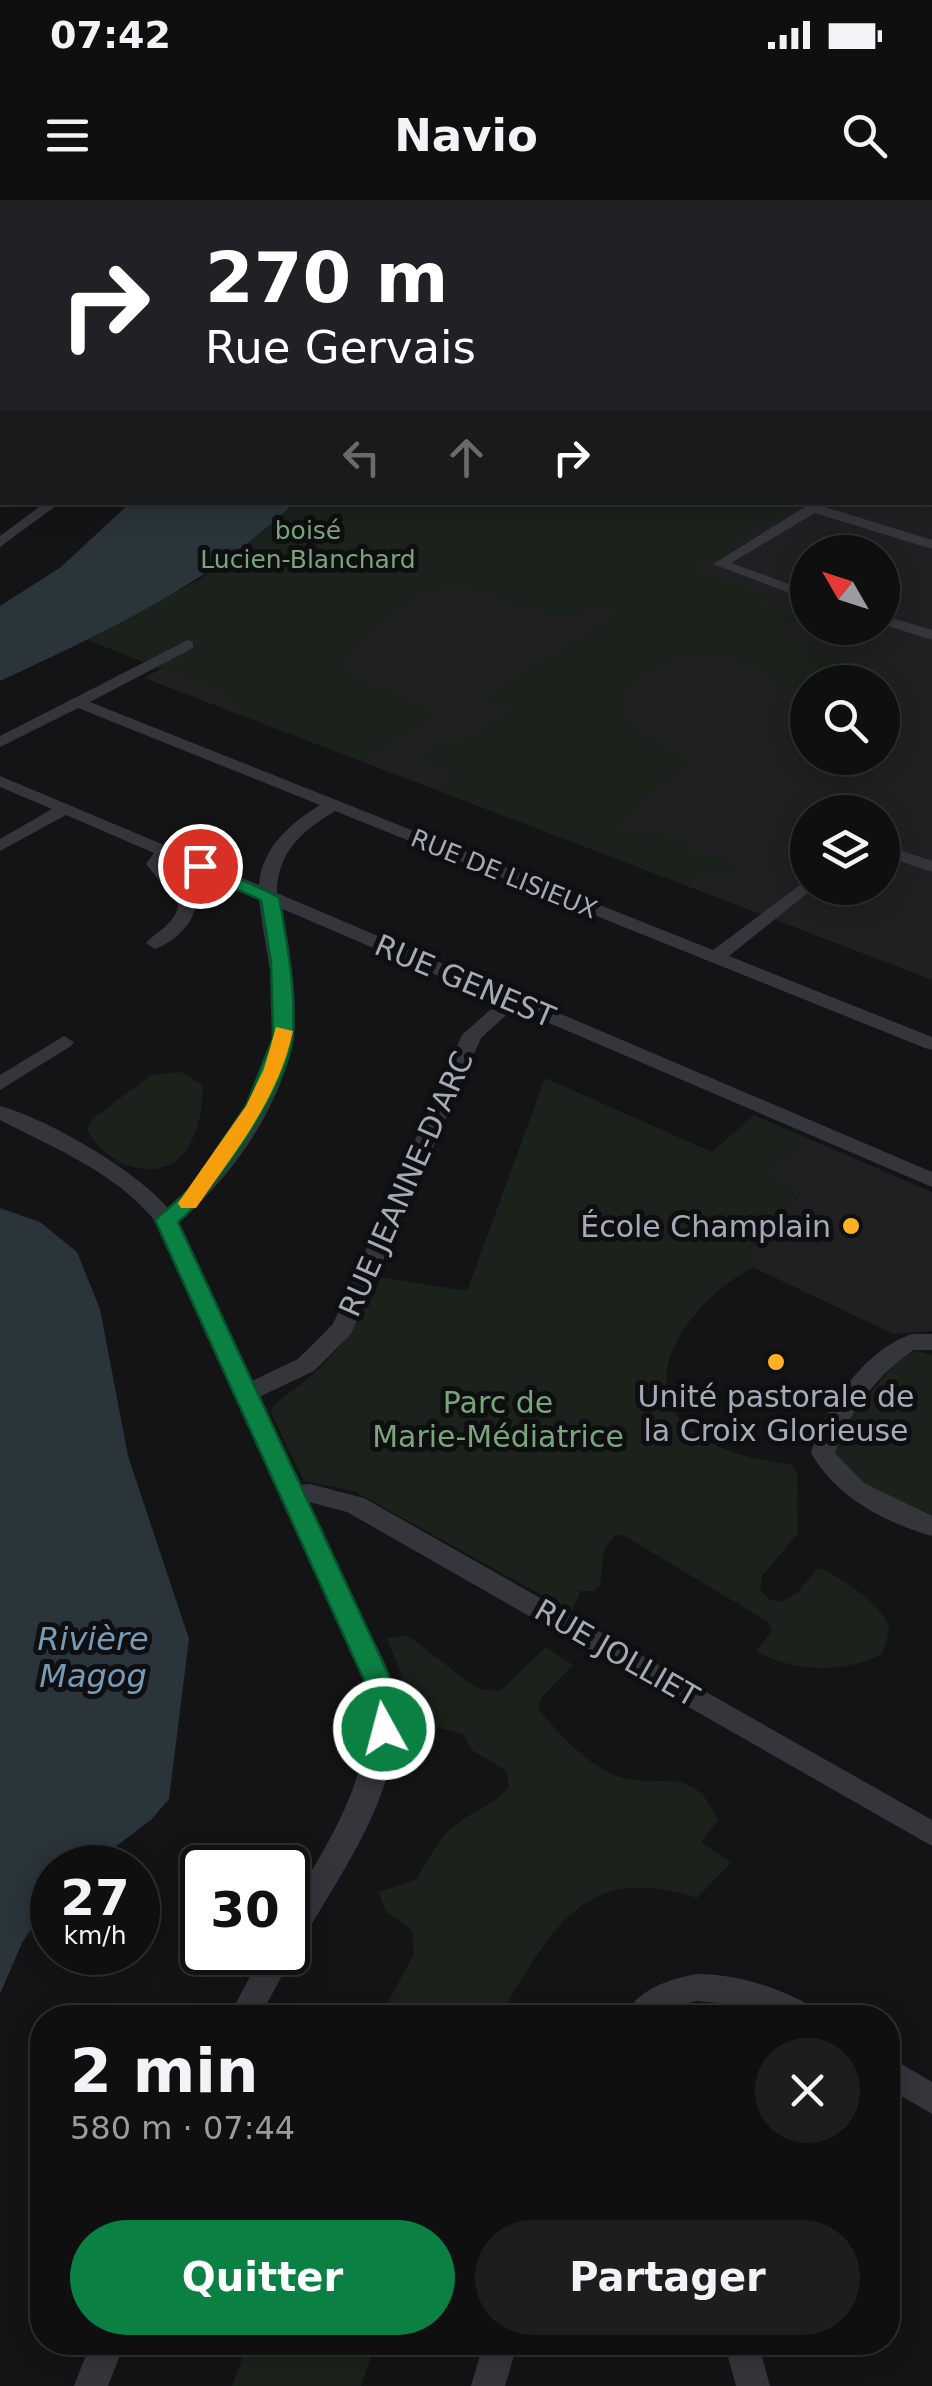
<!DOCTYPE html>
<html lang="fr">
<head>
<meta charset="utf-8">
<style>
	body { margin:0; font-family:"DejaVu Sans",sans-serif; background:#1d1d1e; color:#f1f3f6; height:100vh; display:flex; flex-direction:column; font-size:38px; white-space:nowrap }
	* { box-sizing:border-box; margin:0 }
	p { font-size:32px; color:#9b9c9f }
	.icon { flex:none; width:55px; height:55px; fill:none; stroke:currentColor; stroke-width:2; stroke-linecap:round; stroke-linejoin:round }
	.map { position:relative; flex:1; overflow:hidden }
	.side { position:absolute; left:30px; top:1805px; width:870px; height:350px; display:flex; flex-direction:column; background:#0f0f10; border-radius:40px; box-shadow:0 5px 25px #0003,0 0 0 2px #2f2f30 }
	.side>* { flex:none }
	.banner { position:absolute; left:0px; top:0px; width:932px; height:305px; box-shadow:0 5px 25px #0003,0 0 0 2px #2f2f30; background:#202124; color:#fff; overflow:hidden }
	.needle { width:65px; rotate:309deg }
	.tools { position:absolute; left:790px; top:335px; display:grid; gap:20px }
	.tools a { display:grid; place-items:center; width:110px; height:110px; border-radius:50%; background:#0f0f10; box-shadow:0 5px 25px #0003,0 0 0 2px #2f2f30; font-size:50px }
	.speed { position:absolute; left:30px; top:1645px; display:flex; gap:20px; font-size:50px; font-weight:700; text-align:center }
	.speed>* { display:grid; place-content:center; width:130px; height:130px; border-radius:50%; background:#0f0f10; box-shadow:0 5px 25px #0003,0 0 0 2px #2f2f30; line-height:1 }
	.speed small { font-size:25px; font-weight:400 }
	.speed .limit { border:5px solid #111; border-radius:15px; background:#fff; color:#111 }
	.pin { position:absolute; display:grid; place-items:center; width:85px; height:85px; color:#fff; margin:-42px; border:5px solid #fff; border-radius:50%; box-shadow:0 2px 10px #0007 }
	.me { position:absolute; width:110px; margin:-55px; rotate:353deg; stroke-linejoin:round; filter:drop-shadow(0 0 8px #0008) }
	.turn { display:flex; align-items:center; gap:35px; height:210px; padding:0 40px; font-size:45px }
	.turn .icon { width:130px; height:130px; stroke-width:2.5 }
	.turn b { display:block; font-size:70px; line-height:85px }
	.lanes { display:flex; align-items:center; height:95px; padding:0 40px; background:#0003; justify-content:center; gap:50px; direction:ltr }
	.lanes .off { opacity:.35 }
	.round { display:grid; place-items:center; flex:none; width:105px; height:105px; border-radius:52px; background:#1d1d1e }
	.head { display:flex; align-items:center; justify-content:space-between; height:170px; padding:0 40px }
	h1 { font-size:60px; font-weight:600; line-height:75px }
	.cta { display:flex; gap:20px; margin-top:auto; padding:20px 40px }
	.cta a { flex:1; height:115px; border-radius:60px; background:#0b8043; color:#fff; font-size:40px; font-weight:600; line-height:115px; text-align:center }
	.cta a+a { background:#1d1d1e; color:#f1f3f6 }
	.status { display:flex; justify-content:space-between; align-items:center; height:70px; padding:0 50px; background:#0f0f10; direction:ltr }
	.status svg { height:28px; fill:currentColor }
	header { display:flex; justify-content:space-between; align-items:center; height:130px; padding:0 40px; background:#0f0f10; font-size:45px; font-weight:600 }
	.map>svg:first-child { display:block }
	.built { fill:#202023; fill-rule:evenodd }
	.green { fill:#1a221b }
	.water { fill:#29343b }
	.lines { fill:none; stroke-linecap:round; stroke-linejoin:round }
	.minor { fill:#35363c; fill-rule:evenodd }
	.major { stroke:#50535b; stroke-width:30 }
	.rail { stroke:#474a51; stroke-width:2.5; stroke-dasharray:6 5; stroke-linecap:butt }
	.route { fill:#0b8043; stroke:#07532c; stroke-width:2.5 }
	.slow { fill:#f59e0b }
	.poi-dot { fill:#ffb123; stroke:#0f0f11; stroke-width:4 }
	.labels { text-anchor:middle; dominant-baseline:central; stroke-width:10; stroke-linejoin:round; paint-order:stroke }
	.far-park-label { font-size:25px; fill:#79a57b; stroke:#0f0f11 }
	.far-street-label { font-size:25px; fill:#a4abb8; stroke:#0f0f11 }
	.street-label { font-size:30px; fill:#a4abb8; stroke:#0f0f11 }
	.poi-label { font-size:30px; fill:#a4abb8; stroke:#0f0f11; text-anchor:end }
	.park-label { font-size:30px; fill:#79a57b; stroke:#0f0f11 }
	.water-label { font-size:32px; font-style:italic; fill:#779ab7; stroke:#0f0f11 }
</style>
</head>
<body>
<div class="status"><b>07:42</b><svg viewBox="0 0 49 12"><path d="M0 12V9h3v3zM5 12V6h3v6zM10 12V3h3v9zM15 12V0h3v12zM26 1h20v11H26zM47 4h2v5h-2z"/></svg></div>
<header><svg class="icon" aria-label="menu" viewBox="0 0 24 24"><path d="M4 6h16M4 12h16M4 18h16"/></svg>Navio<svg class="icon" aria-label="search" viewBox="0 0 24 24"><circle cx="10" cy="10" r="6"/><path d="M15 15l6 6"/></svg></header>
<div class="map">
<svg width="932" height="2186" viewBox="0 0 932 2186">
	<rect width="100%" height="100%" fill="#141416"/>
	<path class="built" d="M109 0H534L102 2Z
		M932 62V780L144 478 406 338 764 303 930 302ZM808 352H882V428H808ZM808 482H882V558H808ZM808 612H882V688H808Z
		M807 938 932 992V1131L893 1134 738 1060 801 993 766 977Z"/>
	<path class="green" d="M294 303H799L736 342 720 364 700 363 694 369 769 394 758 403 787 411 807 409V416L780 435 852 462 835 475 854 482H808L795 491C779 489 775 476 762 470 710 448 669 453 627 489L625 520 690 562 614 628 685 637 693 653 739 660 746 666 725 676 700 673 686 685 436 590 453 573 420 559 419 550 463 538 515 510 479 499 621 411C596 410 567 417 543 414 518 410 494 394 469 388 417 378 372 430 341 464L347 472 441 514 361 561 245 516 219 491 87 440 200 379Z
		M182 872 203 886C202 935 183 984 127 965 109 958 95 946 87 929L92 919 151 875Z
		M545 878 712 952 754 915 807 938 767 976 801 992 745 1052 760 1064C715 1084 643 1152 674 1210 693 1246 754 1261 790 1264L797 1272 798 1333 762 1376 760 1389 769 1399 782 1402 797 1393 818 1368C836 1373 887 1407 889 1429 889 1435 884 1446 883 1453 846 1474 793 1472 756 1451L772 1431 768 1422 623 1335 614 1336 604 1350 600 1386 594 1391H580L572 1412 354 1291 304 1281 271 1213 273 1205C331 1165 350 1139 381 1077L467 1091Z
		M917 1151 932 1155V1319L851 1279 836 1267 832 1239 901 1156Z
		M407 1435 478 1489 500 1491 546 1447 573 1465 542 1497 538 1509C558 1532 585 1563 614 1575 661 1593 690 1559 718 1620L701 1642 731 1663 697 1698C583 1660 551 1731 499 1817H380L414 1754 412 1731 386 1711 379 1692 417 1679C430 1656 440 1635 462 1620 481 1607 495 1605 509 1586L506 1571 472 1550 463 1534 406 1520 402 1477 387 1438Z
		M248 2143V2142L376 2143 361 2186H232Z"/>
	<path class="water" d="M130 303H294C209 384 105 432 0 481V406L61 367Z
		M0 1008 40 1022 77 1052 100 1109 128 1256 189 1439 169 1599 152 1619 89 1667 52 1668V1697L22 1743 0 1794Z"/>
	<g class="lines">
		<path class="minor" d="M383 0H406L407 2H386Z
			M930 13H932V19H930Z
			M0 35H2V41H0Z
			M0 153 2 154V161H0Z
			M932 263V271L930 272V264Z
			M46 302H61L0 347V336Z
			M813 302H830L825 307 932 340V349L815 313 731 363 808 391V400L713 364Z
			M882 415 932 430V440L882 424Z
			M188 440 193 442V448L90 502 713 750 808 679V688H814L729 756 932 837V850L925 848 335 611C302 631 277 652 277 693L932 972V987L514 808 481 838 351 1134 314 1171 259 1197 300 1285 310 1284 364 1298 932 1620V1646L347 1312 309 1302C328 1344 348 1386 367 1428 376 1446 388 1465 392 1484 413 1579 342 1669 299 1746L292 1749 290 1761 259 1818H228L263 1752H288C288 1740 285 1725 288 1713 290 1697 306 1679 315 1665 350 1606 375 1550 365 1480L156 1022C115 972 56 949 0 920V906C46 918 137 971 168 1008 219 968 272 889 274 822 275 780 263 740 259 699L168 659 164 664 196 703C194 724 174 742 155 749L146 743C158 730 177 723 178 704L146 664 154 653 66 615 0 651V639L52 609 0 587V576L259 685C262 647 290 624 320 605L78 508 0 547V536ZM278 707 499 802 462 835 333 1124 298 1159 252 1181 178 1022C230 980 284 904 293 836 299 792 286 749 278 707Z
			M882 644 932 661V672L882 655Z
			M64 836 74 842 71 846 0 890V875Z
			M913 1134H932V1150H914C880 1171 847 1215 835 1253L864 1283 932 1316V1336C884 1322 836 1297 811 1253 824 1209 867 1147 913 1134Z
			M696 1774C739 1774 777 1787 815 1808L819 1818H775L742 1805 696 1801 679 1805 660 1818H624C637 1789 667 1780 696 1774Z
			M888 1856 932 1882V1914L888 1888Z
			M91 2142H125L108 2186H74Z
			M484 2142H518L505 2186H471Z
			M724 2142H758L770 2186H736Z"/>
		<path class="major" d="M179 2 186 0
			M0 74 2 73"/>
		<path class="rail" d="M392 2 396 0"/>
	</g>
	<path class="route" d="M193 663H206L279 697C287 742 296 789 293 835 289 886 217 990 178 1022L391 1480 398 1529 394 1537H374L364 1480 155 1020 189 990 246 906 273 838 271 762 261 700 193 670Z"/>
	<path class="slow" d="M276 827 293 831C278 900 235 951 196 1008H181L178 1003 246 906 264 869Z"/>
	<g class="poi-dot">
		<circle cx="851" cy="1026" r="10"/>
		<circle cx="776" cy="1162" r="10"/>
	</g>
	<g class="labels">
		<g class="far-park-label">
			<text x="308" y="330">boisé<tspan x="308" dy="29">Lucien-Blanchard</tspan></text>
		</g>
		<g class="far-street-label">
			<text transform="translate(504 674) rotate(22)">RUE DE LISIEUX</text>
		</g>
		<g class="street-label">
			<text transform="translate(465 781) rotate(23)">RUE GENEST</text>
			<text transform="translate(406 984) rotate(-66)">RUE JEANNE-D'ARC</text>
			<text transform="translate(617 1453) rotate(30)">RUE JOLLIET</text>
		</g>
		<g class="poi-label">
			<text x="831" y="1026">École Champlain</text>
			<text x="776" y="1196" text-anchor="middle">Unité pastorale de<tspan x="776" dy="34">la Croix Glorieuse</tspan></text>
		</g>
		<g class="park-label">
			<text x="498" y="1202">Parc de<tspan x="498" dy="34">Marie-Médiatrice</tspan></text>
		</g>
		<g class="water-label">
			<text x="93" y="1439">Rivière<tspan x="93" dy="37">Magog</tspan></text>
		</g>
	</g>
</svg>
<div class="tools">
<a><svg class="needle" viewBox="-14 -14 28 28"><path d="M0-13l5 13h-10z" fill="#e53935"/><path d="M0 13l5-13h-10z" fill="#9b9c9f"/></svg></a>
<a><svg class="icon" aria-label="search" viewBox="0 0 24 24"><circle cx="10" cy="10" r="6"/><path d="M15 15l6 6"/></svg></a>
<a><svg class="icon" aria-label="layers" viewBox="0 0 24 24"><path d="M12 4l9 5-9 5-9-5zM3 14l9 5 9-5"/></svg></a>
</div>
<div class="speed"><div>27<small>km/h</small></div><div class="limit">30</div></div>
<div class="pin" style="left:200px;top:666px;background:#d93025"><svg class="icon" aria-label="arrive" viewBox="0 0 24 24"><path d="M6 21V4h12l-3 4 3 4H6"/></svg></div>
<svg class="me" style="left:384px;top:1529px" viewBox="-20 -20 40 40"><circle r="17" fill="#0b8043" stroke="#fff" stroke-width="3"/><path d="M0-11L8 9 0 5-8 9z" fill="#fff"/></svg>
<div class="banner">
<div class="turn"><svg class="icon" aria-label="right" viewBox="0 0 24 24"><path d="M7 20v-9h11M14 6l5 5-5 5"/></svg><div><b>270 m</b>Rue Gervais</div></div>
<div class="lanes"><svg class="icon off" aria-label="left" viewBox="0 0 24 24"><path d="M17 20v-9H6M10 6l-5 5 5 5"/></svg><svg class="icon off" aria-label="ahead" viewBox="0 0 24 24"><path d="M12 20V5M6 11l6-6 6 6"/></svg><svg class="icon" aria-label="right" viewBox="0 0 24 24"><path d="M7 20v-9h11M14 6l5 5-5 5"/></svg></div>
</div>
<section class="side">
<div class="head"><div><h1>2 min</h1><p>580 m · 07:44</p></div><a class="round"><svg class="icon" aria-label="close" viewBox="0 0 24 24"><path d="M6 6l12 12M18 6L6 18"/></svg></a></div>
<div class="cta"><a>Quitter</a><a>Partager</a></div>
</section>
</div>
</body>
</html>
